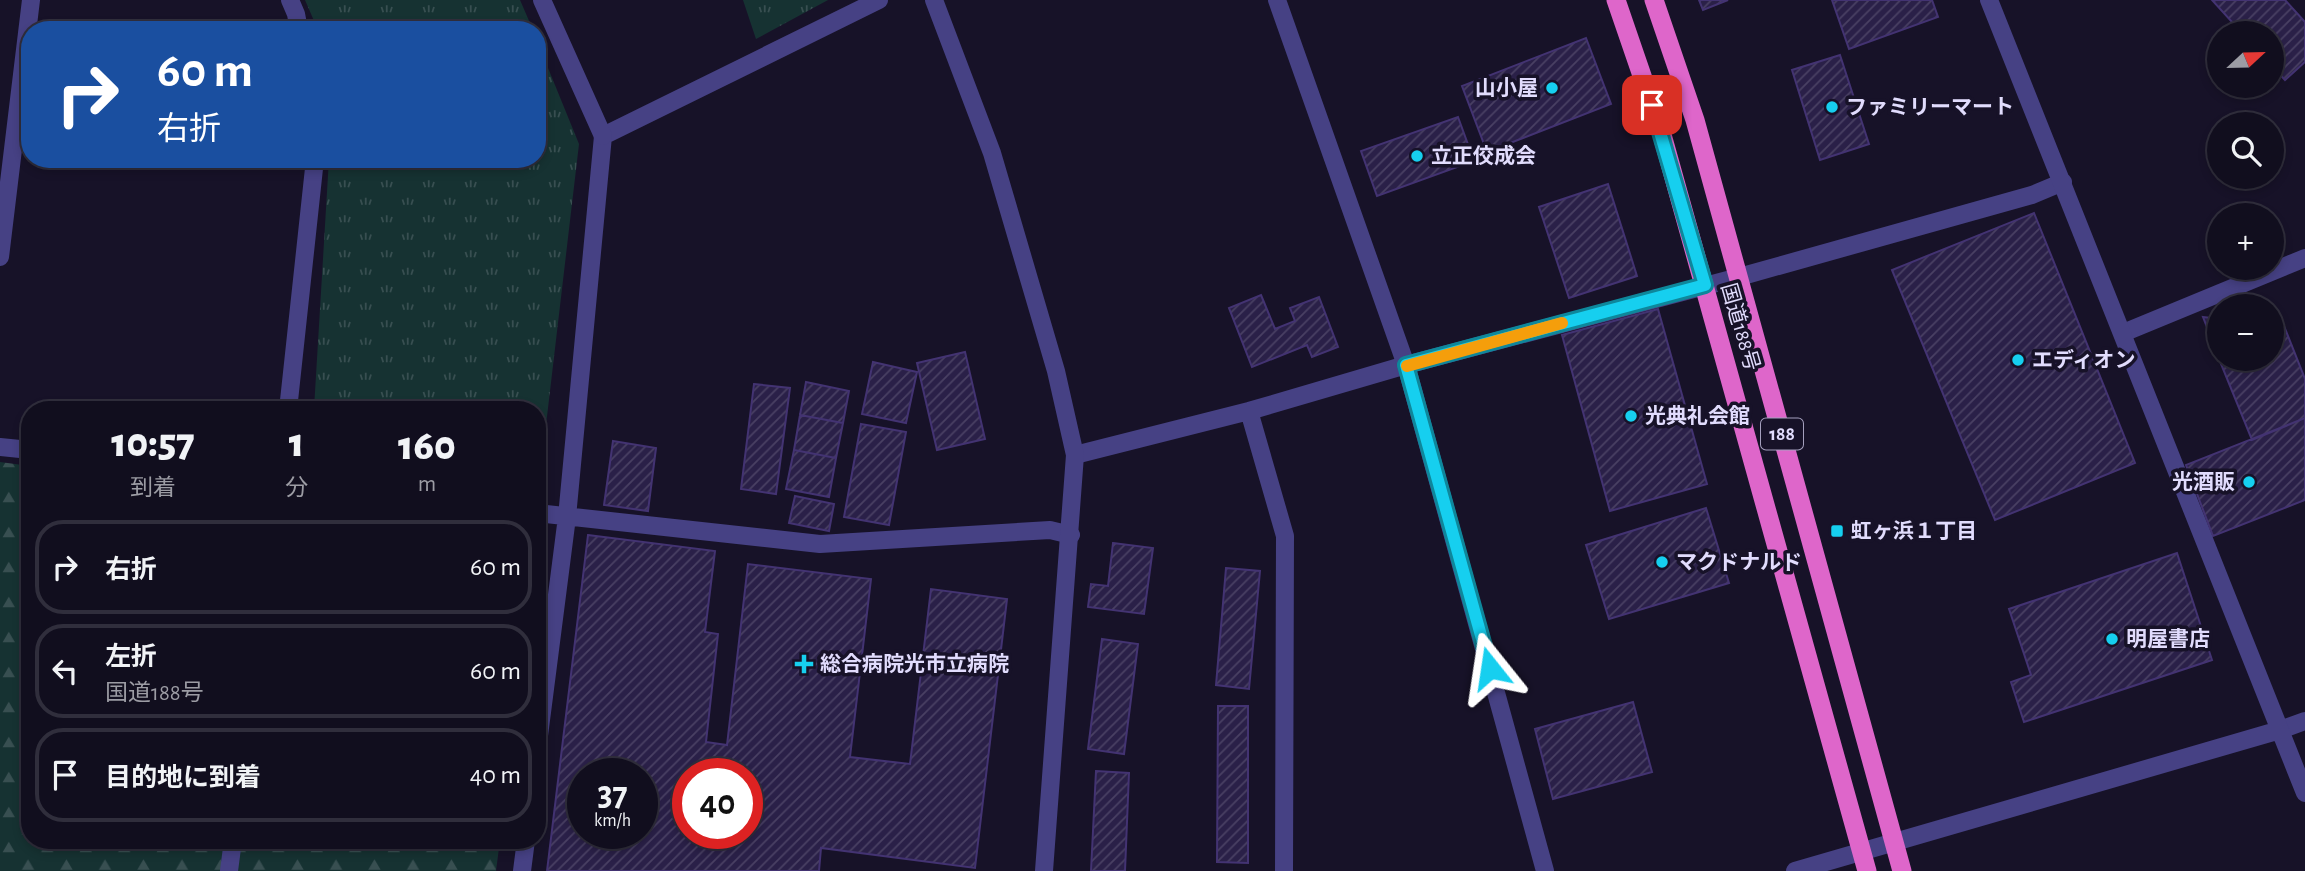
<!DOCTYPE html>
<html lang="ja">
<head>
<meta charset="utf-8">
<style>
	body { margin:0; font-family:"Alegreya Sans","Noto Sans JP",sans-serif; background:#1a1727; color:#f1f3f6; height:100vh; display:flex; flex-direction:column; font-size:26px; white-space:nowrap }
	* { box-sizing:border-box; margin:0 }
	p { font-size:23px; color:#9c9ca4 }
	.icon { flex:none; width:38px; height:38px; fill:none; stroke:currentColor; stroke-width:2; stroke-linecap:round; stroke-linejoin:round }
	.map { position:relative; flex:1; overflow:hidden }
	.details { position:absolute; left:21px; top:401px; width:525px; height:448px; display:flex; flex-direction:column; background:#110e1e; border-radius:28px; box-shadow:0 4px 10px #0003,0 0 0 2px #302e3c }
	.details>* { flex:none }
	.hud { position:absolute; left:21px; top:21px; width:525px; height:147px; border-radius:28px; box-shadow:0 4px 10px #0003,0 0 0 2px #302e3c; background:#1a4fa0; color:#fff; overflow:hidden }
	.needle { width:46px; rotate:68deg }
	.buttons { position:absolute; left:2207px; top:21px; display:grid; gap:14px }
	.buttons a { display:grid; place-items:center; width:77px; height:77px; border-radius:50%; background:#110e1e; box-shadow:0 4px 10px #0003,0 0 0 2px #302e3c; font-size:35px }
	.speed { position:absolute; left:567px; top:758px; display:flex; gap:14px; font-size:35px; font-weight:700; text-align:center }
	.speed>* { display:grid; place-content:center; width:91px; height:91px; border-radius:50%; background:#110e1e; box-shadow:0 4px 10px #0003,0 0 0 2px #302e3c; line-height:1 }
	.speed small { font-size:18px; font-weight:400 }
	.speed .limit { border:10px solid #d22; background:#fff; color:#111 }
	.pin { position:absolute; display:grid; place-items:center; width:60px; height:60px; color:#fff; margin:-30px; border-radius:14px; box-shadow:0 4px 10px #0006 }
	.me { position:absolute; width:77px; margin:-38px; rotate:345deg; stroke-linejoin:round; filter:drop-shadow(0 0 5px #0008) }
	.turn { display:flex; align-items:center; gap:24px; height:147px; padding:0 21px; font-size:32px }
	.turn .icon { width:91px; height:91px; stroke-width:2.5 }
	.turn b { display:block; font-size:49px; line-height:60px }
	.eta { display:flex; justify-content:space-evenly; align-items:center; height:119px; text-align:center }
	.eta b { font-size:42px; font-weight:800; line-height:49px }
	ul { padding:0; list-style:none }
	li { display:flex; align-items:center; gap:21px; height:94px; margin:0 14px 10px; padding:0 7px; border:4px solid #302e3c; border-radius:28px }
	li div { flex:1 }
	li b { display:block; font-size:26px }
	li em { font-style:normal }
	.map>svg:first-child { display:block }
	.forest { fill:url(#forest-firs) }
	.park { fill:url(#park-tufts) }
	.building { fill:url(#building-hatch); stroke:#433372; stroke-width:2; fill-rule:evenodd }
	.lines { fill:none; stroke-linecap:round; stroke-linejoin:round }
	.minor { stroke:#464184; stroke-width:18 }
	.tertiary { stroke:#464184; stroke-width:18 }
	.trunk { stroke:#de66ca; stroke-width:19 }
	.route-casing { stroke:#0e879b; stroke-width:18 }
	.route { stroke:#16cfef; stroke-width:12 }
	.slow { stroke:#f59e0b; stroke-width:12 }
	.poi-dot { fill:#16cfef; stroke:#171228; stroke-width:2.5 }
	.labels { text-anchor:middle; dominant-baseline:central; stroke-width:7; stroke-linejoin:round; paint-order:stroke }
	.shield { fill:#171228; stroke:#a49fbd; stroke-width:2 }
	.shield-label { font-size:19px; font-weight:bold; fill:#e1dcfd }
	.poi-label { font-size:21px; font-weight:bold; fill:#e1dcfd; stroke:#171228; text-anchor:start }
	.street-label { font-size:21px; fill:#e1dcfd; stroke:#171228 }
</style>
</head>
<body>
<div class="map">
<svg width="2305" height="871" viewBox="0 0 2305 871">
	<defs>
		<pattern id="forest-firs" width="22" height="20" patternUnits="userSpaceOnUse" patternTransform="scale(1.75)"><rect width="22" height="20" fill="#163232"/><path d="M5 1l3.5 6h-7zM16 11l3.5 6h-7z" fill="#384f51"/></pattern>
		<pattern id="park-tufts" width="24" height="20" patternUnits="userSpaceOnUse" patternTransform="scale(1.75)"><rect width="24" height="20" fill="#163232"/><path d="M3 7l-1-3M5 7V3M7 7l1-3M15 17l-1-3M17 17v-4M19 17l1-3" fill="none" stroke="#384f51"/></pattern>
		<pattern id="building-hatch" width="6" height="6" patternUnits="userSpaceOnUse" patternTransform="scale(1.75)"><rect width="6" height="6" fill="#2a2048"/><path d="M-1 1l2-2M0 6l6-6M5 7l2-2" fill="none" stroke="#494063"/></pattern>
	</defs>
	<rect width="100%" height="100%" fill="#171228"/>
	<path class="forest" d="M0 462 30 466V840H500L496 871H0Z"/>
	<path class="park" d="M305 0H520L533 30H318Z
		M743 0H828L756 39Z
		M537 41 579 144 540 476H537V410L314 409 329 159H537Z"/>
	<path class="building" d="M1699 0H1728L1703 10Z
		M1832 0H1932L1938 17 1849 49Z
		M2212 0H2285L2305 22V62L2285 80 2272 66V33H2242Z
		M1586 38 1611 104 1487 152 1462 86Z
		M1840 55 1869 144 1820 160 1792 70Z
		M1458 117 1474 161 1377 196 1361 151Z
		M1608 184 1637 276 1569 298 1539 207Z
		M2034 213 2135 463 1995 520 1892 270Z
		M1261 295 1275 329 1295 321 1290 308 1319 297 1338 347 1312 357 1307 345 1252 367 1229 308Z
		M1658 309 1707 484 1610 511 1562 335Z
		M2203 317 2219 319V358Z
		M2272 325 2284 326 2305 379V418L2252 440 2219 359H2272Z
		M965 352 985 439 937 450 917 363Z
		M873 362 917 372 906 423 862 414Z
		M806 382 849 391 843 423 800 415Z
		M754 384 790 388 776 494 741 489Z
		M800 415 843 423 836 458 794 450Z
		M2305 418V500L2213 536 2186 465Z
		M861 424 906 432 889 525 844 517Z
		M613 441 656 448 648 511 604 505Z
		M794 450 836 458 829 497 786 489Z
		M795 496 834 504 829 531 789 523Z
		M1706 508 1729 583 1609 619 1586 545Z
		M588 535 715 551 705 632 718 634 706 742 727 745 748 564 871 579 850 757 910 764 931 589 1007 599 975 868 821 848 819 871H547ZM583 774H642V833H583ZM688 774H747V833H688Z
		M1113 543 1153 548 1144 614 1088 607 1091 584 1108 586Z
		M2177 553 2212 660 2024 722 2011 682 2031 675 2009 609Z
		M1226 568 1260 571 1249 689 1216 685Z
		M1102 639 1138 644 1124 754 1088 749Z
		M1633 702 1652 772 1553 799 1535 729Z
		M1218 706H1248V863L1217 862Z
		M1096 771 1129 773 1125 871H1091Z"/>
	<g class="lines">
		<path class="minor" d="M290 0 296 14 299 30
			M2123 333 2305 258
			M288 410 315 159
			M1249 411 1285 536 1284 871
			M0 447 30 450
			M1075 455 1249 411 1406 365 1739 277 2032 195 2063 182
			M537 513 820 544 1050 530 1071 535
			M2280 730 2305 721
			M537 751 567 517 603 136 879 0
			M229 871 233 840
			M522 871 526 840"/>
		<path class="tertiary" d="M542 0 603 136
			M934 0 992 153 1056 371 1075 455 1044 871
			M1277 0 1406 365 1545 871
			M1989 0 2305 793
			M0 257 31 0
			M1795 871 2280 730"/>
		<path class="trunk" d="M1616 0 1661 131 1867 871
			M1654 0 1695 120 1902 871"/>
	</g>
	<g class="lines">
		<g class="route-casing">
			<path id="route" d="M1490 668 1406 365 1705 285 1652 105"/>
		</g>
		<use href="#route" class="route"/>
		<path class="slow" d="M1407 366 1562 323"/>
	</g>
	<g class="poi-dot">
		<circle cx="1552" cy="88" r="7"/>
		<circle cx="1832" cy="107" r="7"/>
		<circle cx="1417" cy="156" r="7"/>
		<circle cx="2018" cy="360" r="7"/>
		<circle cx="1631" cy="416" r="7"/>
		<circle cx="2249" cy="482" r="7"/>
		<rect x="1830" y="524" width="14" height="14" rx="3.5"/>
		<circle cx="1662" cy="562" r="7"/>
		<circle cx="2112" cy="639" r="7"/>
		<path d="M800.5 653.5h7v7h7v7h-7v7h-7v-7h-7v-7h7z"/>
	</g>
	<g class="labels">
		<rect class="shield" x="1761" y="418.5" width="42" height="31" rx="5"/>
		<g class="shield-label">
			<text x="1782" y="434">188</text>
		</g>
		<g class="poi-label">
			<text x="1538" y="88" text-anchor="end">山小屋</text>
			<text x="1846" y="107">ファミリーマート</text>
			<text x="1431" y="156">立正佼成会</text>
			<text x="2032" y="360">エディオン</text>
			<text x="1645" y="416">光典礼会館</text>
			<text x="2235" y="482" text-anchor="end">光酒販</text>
			<text x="1851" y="531">虹ヶ浜１丁目</text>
			<text x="1676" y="562">マクドナルド</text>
			<text x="2126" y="639">明屋書店</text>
			<text x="820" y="664">総合病院光市立病院</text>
		</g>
		<g class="street-label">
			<text transform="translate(1740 327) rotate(74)">国道188号</text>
		</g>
	</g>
</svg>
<div class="buttons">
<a><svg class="needle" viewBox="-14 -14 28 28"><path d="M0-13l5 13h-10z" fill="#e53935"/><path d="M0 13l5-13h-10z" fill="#9c9ca4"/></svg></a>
<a><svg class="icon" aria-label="search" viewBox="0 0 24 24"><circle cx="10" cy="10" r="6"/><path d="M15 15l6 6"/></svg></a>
<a>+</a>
<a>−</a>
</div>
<div class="speed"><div>37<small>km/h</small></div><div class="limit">40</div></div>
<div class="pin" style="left:1652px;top:105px;background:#d93025"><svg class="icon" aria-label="arrive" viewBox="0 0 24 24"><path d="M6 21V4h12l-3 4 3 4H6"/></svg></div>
<svg class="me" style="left:1490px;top:668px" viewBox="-20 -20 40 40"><path d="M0-17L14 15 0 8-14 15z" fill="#16cfef" stroke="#fff" stroke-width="4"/></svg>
<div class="hud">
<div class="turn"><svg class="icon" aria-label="right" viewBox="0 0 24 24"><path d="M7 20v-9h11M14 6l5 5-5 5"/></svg><div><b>60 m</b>右折</div></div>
</div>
<section class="details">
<div class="eta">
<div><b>10:57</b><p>到着</p></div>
<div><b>1</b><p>分</p></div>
<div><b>160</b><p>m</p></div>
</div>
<ul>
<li><svg class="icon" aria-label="right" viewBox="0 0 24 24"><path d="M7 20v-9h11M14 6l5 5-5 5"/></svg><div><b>右折</b></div><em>60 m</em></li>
<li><svg class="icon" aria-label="left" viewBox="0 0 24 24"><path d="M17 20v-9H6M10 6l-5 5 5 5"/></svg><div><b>左折</b><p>国道188号</p></div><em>60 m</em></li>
<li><svg class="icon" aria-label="arrive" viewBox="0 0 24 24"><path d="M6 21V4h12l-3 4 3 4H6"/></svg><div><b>目的地に到着</b></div><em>40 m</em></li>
</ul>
</section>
</div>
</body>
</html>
